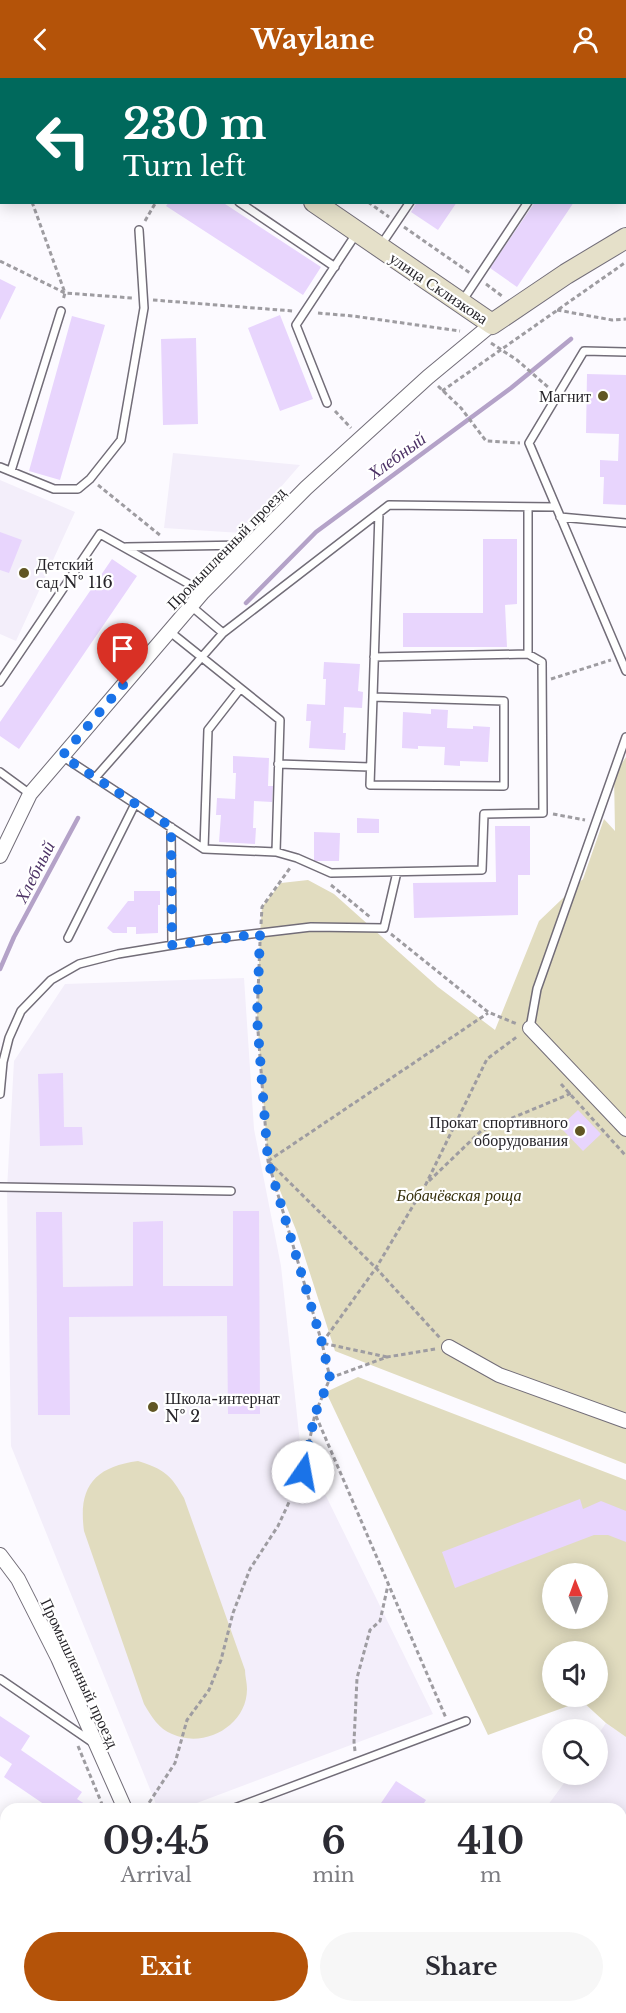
<!DOCTYPE html>
<html lang="en">
<head>
<meta charset="utf-8">
<style>
	body { margin:0; font-family:"Libre Baskerville",serif; background:#f7f7f7; color:#2b2b33; height:100vh; display:flex; flex-direction:column; font-size:22px; white-space:nowrap }
	* { box-sizing:border-box; margin:0 }
	p { font-size:20px; color:#7c7c81 }
	.icon { flex:none; width:33px; height:33px; fill:none; stroke:currentColor; stroke-width:2; stroke-linecap:round; stroke-linejoin:round }
	.map { position:relative; flex:1; overflow:hidden }
	.details { position:absolute; left:0px; top:1725px; width:627px; height:210px; display:flex; flex-direction:column; background:#fff; border-radius:18px 18px 0 0; box-shadow:0 3px 15px #0003 }
	.details>* { flex:none }
	.banner { position:absolute; left:0px; top:0px; width:627px; height:126px; box-shadow:0 3px 15px #0003; background:#00695c; color:#fff; overflow:hidden }
	.needle { width:39px; rotate:359deg }
	.fabs { position:absolute; left:542px; top:1485px; display:grid; gap:12px }
	.fabs a { display:grid; place-items:center; width:66px; height:66px; border-radius:50%; background:#fff; box-shadow:0 3px 15px #0003; font-size:30px }
	.pin { position:absolute; display:grid; place-items:center; width:51px; height:51px; color:#fff; margin:-62px -26px; border-radius:50% 50% 50% 0; rotate:-45deg; box-shadow:0 0 6px #0007 }
	.pin .icon { rotate:45deg }
	.me { position:absolute; width:66px; margin:-33px; rotate:12deg; stroke-linejoin:round; filter:drop-shadow(0 0 4px #0008) }
	.turn { display:flex; align-items:center; gap:21px; height:126px; padding:0 24px; font-size:27px }
	.turn .icon { width:78px; height:78px; stroke-width:2.5 }
	.turn b { display:block; font-size:42px; line-height:51px }
	.eta { display:flex; justify-content:space-evenly; align-items:center; height:102px; text-align:center }
	.eta b { font-size:36px; font-weight:800; line-height:42px }
	.cta { display:flex; gap:12px; margin-top:auto; padding:12px 24px }
	.cta a { flex:1; height:69px; border-radius:36px; background:#b45309; color:#fff; font-size:24px; font-weight:800; line-height:69px; text-align:center }
	.cta a+a { background:#f7f7f7; color:#2b2b33 }
	header { display:flex; justify-content:space-between; align-items:center; height:78px; padding:0 24px; background:#b45309; color:#fff; font-size:27px; font-weight:800 }
	.map>svg:first-child { display:block }
	.built { fill:#f3eefa }
	.green { fill:#e1dcbf; fill-rule:evenodd }
	.lines { fill:none; stroke-linecap:round; stroke-linejoin:round }
	.stream { stroke:#b4a2c8; stroke-width:4.5 }
	.building { fill:#e8d5fd }
	.lane-casing { stroke:#726d78; stroke-width:10 }
	.street-casing { stroke:#726d78; stroke-width:16 }
	.secondary-casing { stroke:#726d78; stroke-width:22 }
	.path { stroke:#9e9ca1; stroke-width:3; stroke-dasharray:4.5 3; stroke-linecap:butt }
	.lane { stroke:#fff; stroke-width:7 }
	.street { stroke:#fff; stroke-width:14 }
	.secondary { stroke:#e5e0c9; stroke-width:20 }
	.route { stroke:#1a73e8; stroke-width:10; stroke-dasharray:0 18 }
	.poi-dot { fill:#605623; stroke:#fff; stroke-width:2 }
	.labels { text-anchor:middle; dominant-baseline:central; stroke-width:4.5; stroke-linejoin:round; paint-order:stroke }
	.street-label { font-size:16px; fill:#27252a; stroke:#fff }
	.poi-label { font-size:16px; fill:#27252a; stroke:#fff; text-anchor:end }
	.park-label { font-size:16px; font-style:italic; fill:#36300c; stroke:#fff }
	.water-label { font-size:18px; font-style:italic; fill:#4d3366; stroke:#fff }
</style>
</head>
<body>
<header><svg class="icon" aria-label="back" viewBox="0 0 24 24"><path d="M15 5l-7 7 7 7"/></svg>Waylane<svg class="icon" aria-label="person" viewBox="0 0 24 24"><circle cx="12" cy="8" r="4"/><path d="M4 21q1-7 8-7t8 7"/></svg></header>
<div class="map">
<svg width="626" height="1935" viewBox="0 0 626 1935">
	<rect width="100%" height="100%" fill="#fcfaff"/>
	<path class="built" d="M173 375 300 387 241 455 164 450Z
		M0 402 75 434 16 563 0 556Z
		M244 900 254 1051 281 1188 300 1365 433 1636 181 1731H158L11 1368 7 1111 14 983 65 906Z
		M606 1645 626 1659V1935H509V1933L503 1929H621V1731H545L570 1697 597 1696V1658Z"/>
	<path class="green" d="M626 679V1386L335 1273 296 1152 268 1083 257 940 260 856 262 829 281 805 308 802 334 816 438 909 495 952 539 843 583 801 604 741 615 753 614 697Z
		M358 1299 626 1402V1659L606 1645 582 1623 488 1657 326 1314ZM552 1496H597V1540H552ZM552 1574H597V1618H552Z
		M138 1383C164 1391 171 1397 184 1420L245 1592C245 1598 247 1605 247 1611 247 1648 204 1671 172 1656 159 1651 151 1638 144 1626L84 1453C78 1409 94 1389 138 1383Z"/>
	<g class="lines">
		<path class="stream" d="M246 525 316 454 511 310 571 261
			M0 891 14 859 78 740"/>
	</g>
	<path class="building" d="M169 124H222L321 189 303 217 166 128Z
		M417 124H457L438 152 411 134Z
		M535 124H574L517 209 490 190Z
		M0 201 16 209 0 242Z
		M280 237 313 321 280 333 248 250Z
		M72 238 105 247 60 402 29 393Z
		M196 260 198 346 163 347 161 261Z
		M587 296 626 297V427L603 426 604 399H600V382L618 383 619 356 586 355Z
		M0 454 22 462 9 495 0 492Z
		M483 461H517V526L505 527 507 569H403V535H483Z
		M112 481 137 498 19 671 0 658V644Z
		M324 584 360 586 358 613 363 614 362 630 344 629 343 655H346L345 672 309 670 311 643H306L307 626 325 627 326 601H323Z
		M431 631 448 632 447 650 473 651V648L490 649 488 684 460 683V688L444 687 445 669 418 668V671L402 670 403 634 431 636Z
		M233 678 269 680 268 708H273L272 724 254 723 253 750H256L255 766 219 764 221 737H216L217 720 235 721 236 695H233Z
		M357 740 379 741V755H357Z
		M495 748H530V797H518V837L414 840 413 805 496 804Z
		M314 754 340 755 339 783H314Z
		M134 813H160V827H158V855L136 856V849H127V855H113L107 850 128 823H134Z
		M63 995 64 1049H82L83 1067 40 1068 38 996Z
		M578 1032 601 1056 583 1073 560 1049Z
		M233 1133H259L260 1336H228L227 1238 69 1239 70 1337H38L36 1134H62L63 1209 133 1208V1144L163 1143V1208H233Z
		M580 1421 583 1431 601 1423 626 1433V1464L608 1457H594L455 1510 442 1474Z
		M0 1638 30 1658 21 1672 82 1714 77 1721 88 1728 86 1731H51L4 1699 12 1686 0 1678Z
		M396 1703 426 1722 420 1731H377Z
		M626 1908V1935H560L564 1929H621V1915Z
		M87 1929H140L147 1935H95Z"/>
	<g class="lines">
		<g class="lane-casing">
			<path id="lane" d="M55 0 57 2
				M243 2 244 0
				M367 2 368 0
				M494 2 495 0
				M0 3 2 0
				M239 124 335 189
				M381 167 410 124
				M463 222 528 124
				M626 274 584 273 529 365 626 593
				M327 325 296 247 356 156
				M0 389 54 411H78L90 401 121 362 144 230 139 152
				M11 393 61 233
				M560 439 626 445
				M126 469 247 467
				M191 528 223 555
				M528 576V430
				M0 604 100 456 203 514
				M373 619 504 623V708L370 707Z
				M373 619 379 435
				M62 678 204 771 276 774 280 642 169 553
				M278 686 370 689
				M0 694 30 716
				M95 700 223 555 389 427 556 429
				M171 749 172 867
				M204 771 208 652 240 611
				M276 774 297 780 331 795 482 792 484 736 543 735 542 584 528 576 374 579
				M68 860 135 726
				M530 950 537 911 626 659
				M0 1016 3 984 9 960 21 933 51 902 79 886 118 876 209 861 311 849 384 850 397 794
				M0 1109 231 1113
				M0 1601 92 1664
				M232 1731 466 1643
				M621 1813 626 1817
				M0 1881 6 1877"/>
		</g>
		<g class="street-casing">
			<path id="street" d="M0 778 30 716 203 514 306 410 428 299 492 246
				M530 950 626 1051
				M449 1269 499 1297 626 1343
				M0 1477 18 1501 58 1580 125 1731
				M199 1929 201 1935
				M322 1929 330 1935"/>
		</g>
		<g class="secondary-casing">
			<path id="secondary" d="M132 0 134 2
				M314 124 492 246 566 196 626 160"/>
		</g>
		<path class="path" d="M183 0 185 2
			M213 2 214 0
			M0 37 2 42
			M32 124 65 215 63 222
			M368 124 389 139
			M145 143 156 124
			M404 149 470 195
			M0 183 65 215 132 220
			M486 206 502 218
			M153 222 293 233
			M557 232 612 242 626 241
			M318 235 353 238 460 253
			M491 265 517 282 549 310
			M438 308 461 330 486 363 520 365
			M442 313 626 184
			M335 333 351 350
			M98 407 161 458
			M551 601 611 582
			M553 736 585 742
			M331 807 370 839
			M261 846 262 829 290 790
			M391 856 488 934 517 946
			M561 1006 626 1078
			M268 1083 488 935
			M269 1084 376 1190 440 1260
			M429 1103 481 1053 572 1015
			M387 1279 322 1265 376 1190 426 1106 487 981 518 958
			M330 1300 387 1279 435 1271
			M316 1338 446 1640
			M78 1668 104 1731
			M355 1673 354 1664 357 1600 370 1552 380 1543 388 1507
			M145 1731 175 1685 187 1642 209 1612 221 1582 233 1535 250 1491 278 1448 303 1394 315 1336 330 1300 322 1265 268 1083 257 940 260 864
			M168 1929 169 1935
			M349 1929 356 1935
			M464 1935 468 1929"/>
		<use href="#lane" class="lane"/>
		<use href="#street" class="street"/>
		<use href="#secondary" class="secondary"/>
	</g>
	<g class="lines">
		<path class="route" d="M123 607 62 678 171 749 172 867 260 856 257 940 268 1083 322 1265 330 1300 315 1336 303 1394"/>
	</g>
	<g class="poi-dot">
		<circle cx="603" cy="318" r="6"/>
		<circle cx="24" cy="495" r="6"/>
		<circle cx="580" cy="1053" r="6"/>
		<circle cx="153" cy="1329" r="6"/>
	</g>
	<g class="labels">
		<g class="street-label">
			<text transform="translate(439 210) rotate(34)">улица Склизкова</text>
			<text transform="translate(226 470) rotate(-46)">Промышленный проезд</text>
			<text transform="translate(80 1595) rotate(65)">Промышленный проезд</text>
		</g>
		<g class="poi-label">
			<text x="591" y="318">Магнит</text>
			<text x="36" y="486" text-anchor="start">Детский<tspan x="36" dy="18">сад № 116</tspan></text>
			<text x="568" y="1044">Прокат спортивного<tspan x="568" dy="18">оборудования</tspan></text>
			<text x="165" y="1320" text-anchor="start">Школа-интернат<tspan x="165" dy="18">№ 2</tspan></text>
		</g>
		<g class="park-label">
			<text x="459" y="1117">Бобачёвская роща</text>
		</g>
		<g class="water-label">
			<text transform="translate(397 378) rotate(-36)">Хлебный</text>
			<text transform="translate(35 794) rotate(-63)">Хлебный</text>
		</g>
	</g>
</svg>
<div class="fabs">
<a><svg class="needle" viewBox="-14 -14 28 28"><path d="M0-13l5 13h-10z" fill="#e53935"/><path d="M0 13l5-13h-10z" fill="#7c7c81"/></svg></a>
<a><svg class="icon" aria-label="sound" viewBox="0 0 24 24"><path d="M4 9h4l5-4v14l-5-4H4zM17 9q2 3 0 6"/></svg></a>
<a><svg class="icon" aria-label="search" viewBox="0 0 24 24"><circle cx="10" cy="10" r="6"/><path d="M15 15l6 6"/></svg></a>
</div>
<div class="pin" style="left:123px;top:607px;background:#d93025"><svg class="icon" aria-label="arrive" viewBox="0 0 24 24"><path d="M6 21V4h12l-3 4 3 4H6"/></svg></div>
<svg class="me" style="left:303px;top:1394px" viewBox="-20 -20 40 40"><circle r="19" fill="#fff"/><path d="M0-13L10 11 0 6-10 11z" fill="#1a73e8"/></svg>
<div class="banner">
<div class="turn"><svg class="icon" aria-label="left" viewBox="0 0 24 24"><path d="M17 20v-9H6M10 6l-5 5 5 5"/></svg><div><b>230 m</b>Turn left</div></div>
</div>
<section class="details">
<div class="eta">
<div><b>09:45</b><p>Arrival</p></div>
<div><b>6</b><p>min</p></div>
<div><b>410</b><p>m</p></div>
</div>
<div class="cta"><a>Exit</a><a>Share</a></div>
</section>
</div>
</body>
</html>
